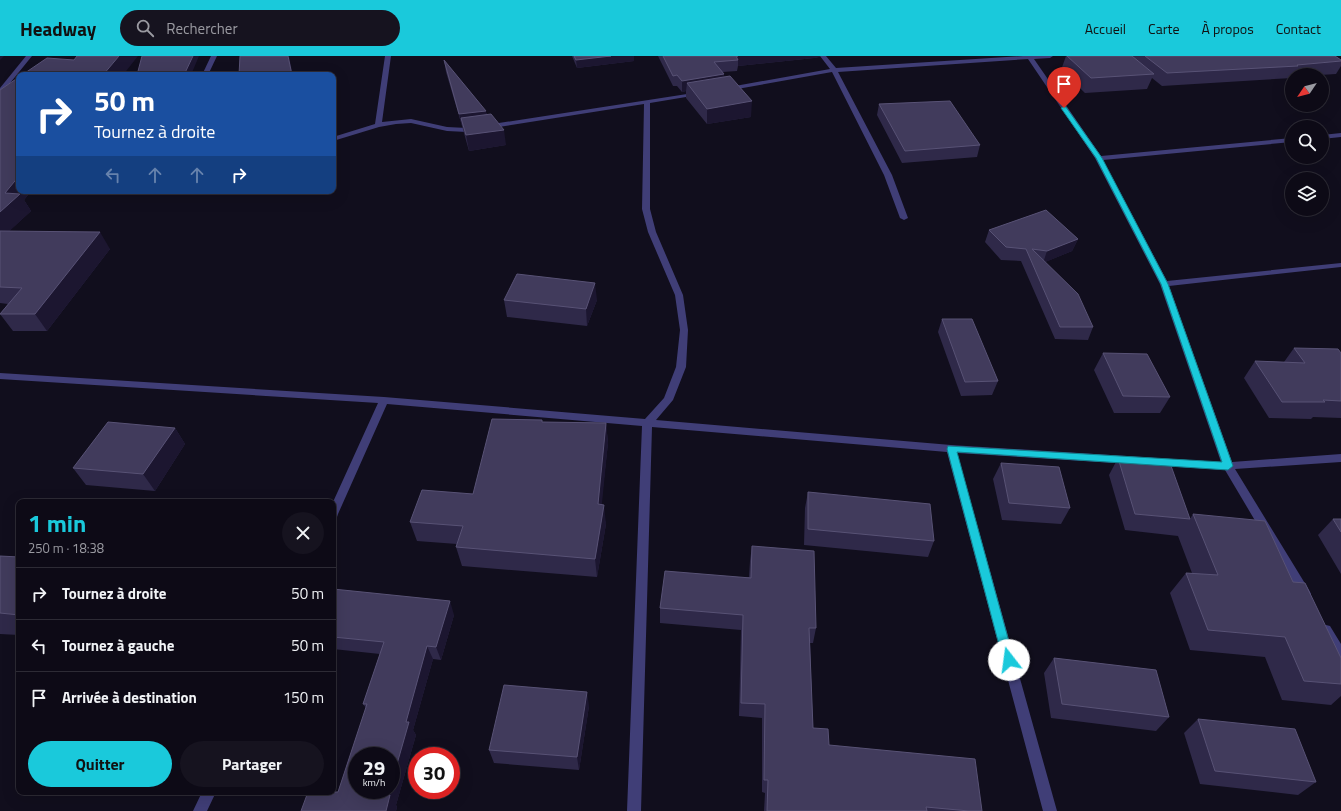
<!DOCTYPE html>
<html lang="fr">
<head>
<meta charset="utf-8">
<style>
	body { margin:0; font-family:"Titillium Web",sans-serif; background:#16131f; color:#f1f3f6; height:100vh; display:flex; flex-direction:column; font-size:15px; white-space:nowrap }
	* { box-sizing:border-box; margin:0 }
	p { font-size:13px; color:#9a9aa1 }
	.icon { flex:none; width:22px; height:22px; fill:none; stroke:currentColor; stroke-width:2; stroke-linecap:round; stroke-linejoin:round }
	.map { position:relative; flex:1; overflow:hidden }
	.details { position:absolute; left:16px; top:443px; width:320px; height:296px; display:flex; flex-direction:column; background:#0d0a16; border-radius:8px; box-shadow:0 4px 16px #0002,0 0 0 1px #2d2b35 }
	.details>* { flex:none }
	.top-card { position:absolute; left:16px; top:16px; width:320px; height:122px; border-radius:8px; box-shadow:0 4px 16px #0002,0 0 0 1px #2d2b35; background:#1a4fa0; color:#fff; overflow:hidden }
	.needle { width:26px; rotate:235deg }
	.controls { position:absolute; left:1285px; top:12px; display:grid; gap:8px }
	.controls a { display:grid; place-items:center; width:44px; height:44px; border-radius:50%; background:#0d0a16; box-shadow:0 4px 16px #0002,0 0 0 1px #2d2b35; font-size:20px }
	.speed { position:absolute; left:348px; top:691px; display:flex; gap:8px; font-size:20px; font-weight:700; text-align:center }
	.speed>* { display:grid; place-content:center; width:52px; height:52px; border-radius:50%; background:#0d0a16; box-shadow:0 4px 16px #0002,0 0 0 1px #2d2b35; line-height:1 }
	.speed small { font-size:10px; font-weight:400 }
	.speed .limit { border:6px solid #d22; background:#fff; color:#111 }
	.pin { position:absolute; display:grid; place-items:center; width:34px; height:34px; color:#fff; margin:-41px -17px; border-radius:50% 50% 50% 0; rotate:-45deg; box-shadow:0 0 4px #0007 }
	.pin .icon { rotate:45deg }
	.me { position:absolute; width:44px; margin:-22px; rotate:345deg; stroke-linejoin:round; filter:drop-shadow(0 0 3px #0008) }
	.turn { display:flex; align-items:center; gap:14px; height:84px; padding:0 12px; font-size:18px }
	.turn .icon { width:52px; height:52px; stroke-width:2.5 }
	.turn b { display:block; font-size:28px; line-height:34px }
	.lanes { display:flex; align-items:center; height:38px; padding:0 12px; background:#0003; justify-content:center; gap:20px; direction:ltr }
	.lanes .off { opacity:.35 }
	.round { display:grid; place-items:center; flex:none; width:42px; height:42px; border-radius:21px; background:#16131f }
	.summary { display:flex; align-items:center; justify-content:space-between; height:68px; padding:0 12px }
	h1 { font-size:24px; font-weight:700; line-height:30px; color:#1ac9db }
	.action { display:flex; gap:8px; margin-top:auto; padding:8px 12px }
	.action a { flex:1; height:46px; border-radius:24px; background:#1ac9db; color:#111; font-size:16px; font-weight:700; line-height:46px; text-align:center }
	.action a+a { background:#16131f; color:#f1f3f6 }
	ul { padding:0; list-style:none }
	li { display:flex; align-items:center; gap:12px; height:52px; padding:0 12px; border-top:1px solid #2d2b35 }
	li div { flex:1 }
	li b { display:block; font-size:15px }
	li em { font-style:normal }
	header { display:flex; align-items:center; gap:24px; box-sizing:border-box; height:56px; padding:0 20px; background:#1ac9db; color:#111 }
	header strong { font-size:19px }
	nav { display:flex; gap:22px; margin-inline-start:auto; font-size:14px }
	.search { width:280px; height:36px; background:#16131f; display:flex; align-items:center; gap:10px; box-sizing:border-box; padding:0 14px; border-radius:22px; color:#9a9aa1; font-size:15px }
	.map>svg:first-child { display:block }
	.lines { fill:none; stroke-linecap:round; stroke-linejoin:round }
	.street { fill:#403e77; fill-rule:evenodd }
	.wall { fill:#2f2949 }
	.shaded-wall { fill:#1c1630 }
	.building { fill:#413b5c; stroke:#585275 }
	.route { fill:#1ac9db; stroke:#11838e }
</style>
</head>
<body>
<header>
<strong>Headway</strong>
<div class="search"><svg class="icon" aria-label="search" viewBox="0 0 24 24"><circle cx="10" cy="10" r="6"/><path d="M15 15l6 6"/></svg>Rechercher</div>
<nav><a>Accueil</a><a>Carte</a><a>À propos</a><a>Contact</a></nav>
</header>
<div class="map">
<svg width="1341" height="755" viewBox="0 0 1341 755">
	<rect width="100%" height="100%" fill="#110e1d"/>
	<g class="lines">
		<path class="street" d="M26 0H32L2 37 0 38V32Z
			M211 0H217L208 19H202Z
			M385 0H391L382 66 411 63 447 71 467 72 700 36 701 37 698 39 650 47V153L656 176 683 239 688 274 686 311 673 344 656 364 951 389 1221 406 1160 228 1095 102 1028 3 838 16 892 119 908 162 904 164 900 162 884 119 832 16 726 35 723 33 724 32 830 13 820 0H826L836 12 1023 0H1053L1050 2 1034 3 1101 100 1292 82V86L1103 104 1167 225 1341 207V211L1169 230 1232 406 1341 398V406L1235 413 1309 534 1311 538 1309 542 1305 543 1301 542 1225 414 957 397 1057 755H1043L947 396 652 371 641 755H627L642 370 387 348 338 458 337 461 333 462V446L378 347 0 323V317L384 341 645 363 664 342 676 311 680 274 675 239 648 176 642 153 644 48 467 76 447 75 411 67 396 68 379 71 333 85V81L375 68Z
			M1341 77V81L1322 83V79Z
			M1326 569 1330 570 1341 588V605L1337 603 1320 574 1322 570Z
			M202 736H216L207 755H193Z"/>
	</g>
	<path class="wall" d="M572 0H634V5L577 12Z
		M658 0H820L819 1 814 2 738 10 737 15 723 16 724 20 751 61 707 68 686 42V35L682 36 677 30H673Z
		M1066 0H1335L1341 4V10L1336 18 1320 19H1292V22L1162 30 1152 22 1147 33 1085 37 1061 14Z
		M444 4 487 58 506 89 469 95 462 70 446 16Z
		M0 34 19 135H31L24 144 31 155 9 175 110 193 47 275H13L0 258 8 248 0 247Z
		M879 48 980 89 977 101 902 107 877 59Z
		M989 174 1078 183 1072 195 1045 206 1093 271 1088 284 1055 283 1021 205 1001 204 985 186Z
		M504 244H597L587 270 507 261Z
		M942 263 998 325 992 339 961 340 938 276Z
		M1294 292 1341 297V362L1313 361 1311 363 1269 362 1244 322 1255 305 1284 306Z
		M1103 297 1170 341 1160 357H1114L1094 314Z
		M542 364V366L606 367 608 387 601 449 606 468 597 521 462 510 456 491 457 488 417 485 410 466 473 438Z
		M175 372 185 388 155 435 86 429 73 412Z
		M1118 402 1190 463 1193 458 1341 628V640L1331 649 1282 644 1265 601 1190 594 1170 537 1186 517H1192L1178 480 1125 474 1109 419Z
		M1001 407 1070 452 1061 468 1002 464 993 423Z
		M808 436 934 485 928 501 804 489 805 452Z
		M1333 463H1341V518L1318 479Z
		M752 490 816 572 813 587H810L813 672 829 689 982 755H764L765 737 762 736V662L739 660 741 574 660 567V552L749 521 750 505Z
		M0 500 19 501V579L0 578Z
		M333 533 454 559 441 604 433 603 413 674 416 679 396 749 397 751 396 755H301L338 736 366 652 363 648 380 598 333 593Z
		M1054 602 1169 661 1156 675 1051 662 1044 617Z
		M589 650 579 714 494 707 489 694Z
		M1198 663 1316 726 1298 739 1200 728 1184 677Z"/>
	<path class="shaded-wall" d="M0 0H4L0 4Z
		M119 0H138L123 19H103Z
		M193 0H199L191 19H184Z
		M288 0H289L293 19H292Z
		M611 0H634V5L577 12 576 4Z
		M736 0H820L819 1 814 2 738 10V4Z
		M724 18V29L687 27 686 35 682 36V25Z
		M752 45 751 61 707 68V53Z
		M486 55 488 67 461 62 462 70 459 58Z
		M504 74 506 89 469 95 466 79Z
		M19 120V135H31L24 144 31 155 0 184V156L5 137Z
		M100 176 110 193 47 275 35 258Z
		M1078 183 1072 195 1043 207 1047 195Z
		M595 227 597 244 587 270 586 253Z
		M606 367 608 387 600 467 598 448Z
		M175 372 185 388 155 435 143 418Z
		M604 449 606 468 597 521 595 503Z
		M450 545 454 559 441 604 436 591Z
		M427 590 433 603 413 674 416 679 396 749 397 751 396 755H386L388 739 389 734H391V729L406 666Z
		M587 636 589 650 579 714 577 701Z"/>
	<path class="building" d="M77 0H119L103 19H22L47 2 74 4Z
		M142 0H193L184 19H137Z
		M240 0H288L292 19H239Z
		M574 0H611L576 4Z
		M663 0H738H736L738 4 714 6 724 18 682 25 677 19 673 20Z
		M1067 0H1132L1154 18 1091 22Z
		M1145 0H1335L1341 4V5L1297 9 1298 10 1167 17Z
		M444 4 486 55 459 58Z
		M730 20 752 45 707 53 687 27Z
		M19 21V120L5 137 20 138 0 156V34Z
		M950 45 980 89 905 95 879 48Z
		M491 58 504 74 466 79 461 62Z
		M1046 154 1078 183 1047 195 1032 193 1078 238 1093 271H1060L1026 193 1006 191 989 174Z
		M0 175 100 176 35 258H0L22 232 0 231Z
		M517 218 595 227 586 253 504 244Z
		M942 263H972L998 325 965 326Z
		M1294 292 1338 293 1341 297V345L1323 344 1325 346H1282L1255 305 1305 307Z
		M1103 297 1147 298 1170 341 1123 340Z
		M492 363 542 364V366L606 367 598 448 604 449 595 503 456 491 463 470 410 466 422 434 473 438Z
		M108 366 175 372 143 418 73 412Z
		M1118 402 1170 407 1190 463 1135 458Z
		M1001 407 1059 411 1070 452 1009 447Z
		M808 436 930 448 934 485 808 473Z
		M1193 458 1265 465 1293 526 1305 527 1341 602V628L1304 625 1285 581 1208 574 1186 517 1218 519Z
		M1333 463H1341V476Z
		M752 490 814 495 816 572H809L813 672 828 673 829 689 975 703 982 755H969L926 751 927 755H767L768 724H764L765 648 741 647 743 559 660 552 665 515 751 522Z
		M0 500 19 501V559L0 557Z
		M333 533 450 545 436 591 427 590 406 666H409L391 729V700H357V734H389L388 739H390L386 755H301L308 736H338L367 648H363L384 586 333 581Z
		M1054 602 1156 614 1169 661 1062 648Z
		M504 629 587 636 577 701 489 694Z
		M1198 663 1295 673 1316 726 1215 715Z"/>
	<path class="route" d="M1064 50 1066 51 1102 102 1168 228 1233 410 1228 414 957 396 1014 604 1013 608 1009 609 1005 608 1003 604 947 393 948 390 1222 406 1161 228 1096 102 1061 52Z"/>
</svg>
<div class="controls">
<a><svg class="needle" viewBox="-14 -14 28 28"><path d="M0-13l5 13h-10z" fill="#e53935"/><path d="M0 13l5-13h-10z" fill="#9a9aa1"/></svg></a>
<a><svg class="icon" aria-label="search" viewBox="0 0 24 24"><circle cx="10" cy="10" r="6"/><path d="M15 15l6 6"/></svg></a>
<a><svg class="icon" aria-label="layers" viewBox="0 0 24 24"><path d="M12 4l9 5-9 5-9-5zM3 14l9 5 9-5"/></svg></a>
</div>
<div class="speed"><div>29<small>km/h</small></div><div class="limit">30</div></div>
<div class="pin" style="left:1064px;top:52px;background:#d93025"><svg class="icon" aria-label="arrive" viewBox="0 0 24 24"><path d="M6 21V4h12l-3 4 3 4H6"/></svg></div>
<svg class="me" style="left:1009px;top:604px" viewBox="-20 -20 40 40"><circle r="19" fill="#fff"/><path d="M0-13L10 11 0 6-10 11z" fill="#1ac9db"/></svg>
<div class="top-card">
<div class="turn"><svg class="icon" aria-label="right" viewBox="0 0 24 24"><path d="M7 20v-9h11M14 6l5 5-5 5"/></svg><div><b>50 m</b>Tournez à droite</div></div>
<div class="lanes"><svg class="icon off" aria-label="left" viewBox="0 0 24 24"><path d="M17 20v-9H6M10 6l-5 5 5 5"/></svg><svg class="icon off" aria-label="ahead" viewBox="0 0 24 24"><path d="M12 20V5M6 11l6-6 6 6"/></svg><svg class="icon off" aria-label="ahead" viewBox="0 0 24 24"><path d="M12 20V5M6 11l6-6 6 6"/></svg><svg class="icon" aria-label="right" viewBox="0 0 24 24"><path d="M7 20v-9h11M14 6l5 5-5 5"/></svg></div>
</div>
<section class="details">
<div class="summary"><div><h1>1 min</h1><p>250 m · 18:38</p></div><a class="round"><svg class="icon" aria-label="close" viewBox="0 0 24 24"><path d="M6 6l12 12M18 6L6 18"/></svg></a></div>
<ul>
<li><svg class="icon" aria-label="right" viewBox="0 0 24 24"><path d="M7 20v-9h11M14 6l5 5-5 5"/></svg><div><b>Tournez à droite</b></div><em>50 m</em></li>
<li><svg class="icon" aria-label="left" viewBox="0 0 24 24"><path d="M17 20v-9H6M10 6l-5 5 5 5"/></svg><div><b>Tournez à gauche</b></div><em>50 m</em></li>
<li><svg class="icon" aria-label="arrive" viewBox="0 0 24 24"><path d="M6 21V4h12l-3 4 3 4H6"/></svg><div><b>Arrivée à destination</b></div><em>150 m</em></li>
</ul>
<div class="action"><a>Quitter</a><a>Partager</a></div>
</section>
</div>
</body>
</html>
